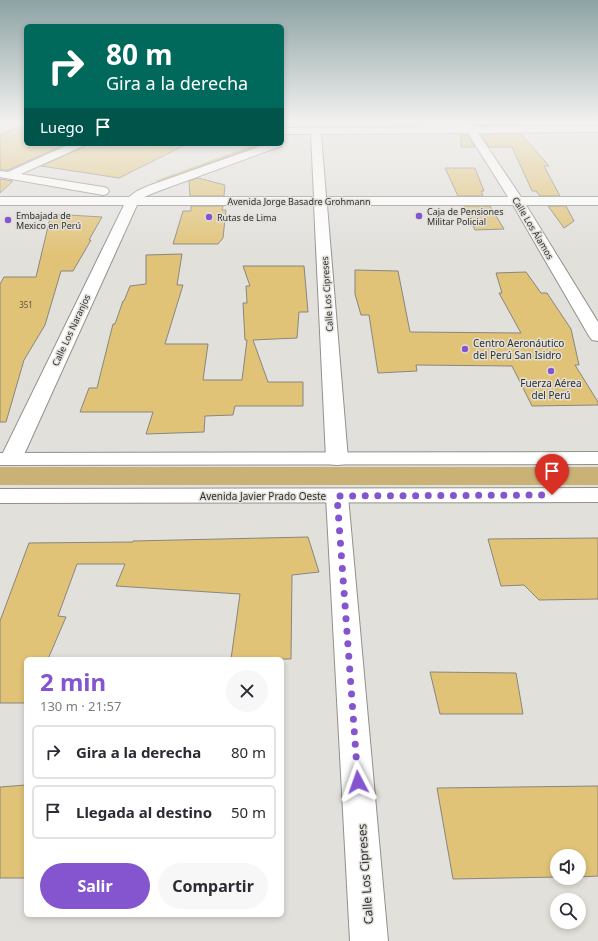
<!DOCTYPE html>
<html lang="es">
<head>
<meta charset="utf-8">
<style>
	body { margin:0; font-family:"Noto Sans",sans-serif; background:#f7f7f7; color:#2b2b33; height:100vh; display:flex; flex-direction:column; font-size:15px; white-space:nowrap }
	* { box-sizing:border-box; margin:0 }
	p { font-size:13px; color:#7c7c81 }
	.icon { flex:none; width:22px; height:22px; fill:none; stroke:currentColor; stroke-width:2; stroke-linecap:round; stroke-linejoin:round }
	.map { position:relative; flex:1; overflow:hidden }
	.drawer { position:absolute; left:24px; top:657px; width:260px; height:260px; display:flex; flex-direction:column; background:#fff; border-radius:6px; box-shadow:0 2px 6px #0003 }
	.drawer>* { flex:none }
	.hud { position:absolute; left:24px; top:24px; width:260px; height:122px; border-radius:6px; box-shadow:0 2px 6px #0003; background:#00695c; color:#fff; overflow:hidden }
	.fabs { position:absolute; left:550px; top:849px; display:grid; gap:8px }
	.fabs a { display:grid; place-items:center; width:36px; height:36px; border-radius:50%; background:#fff; box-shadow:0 2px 6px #0003; font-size:20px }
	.pin { position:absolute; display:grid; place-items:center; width:34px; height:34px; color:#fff; margin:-41px -17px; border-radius:50% 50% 50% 0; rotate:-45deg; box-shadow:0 0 4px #0007 }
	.pin .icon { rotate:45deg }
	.me { position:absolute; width:44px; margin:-22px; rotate:356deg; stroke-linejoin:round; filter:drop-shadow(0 0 3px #0008) }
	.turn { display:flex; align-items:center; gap:14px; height:84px; padding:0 16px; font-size:18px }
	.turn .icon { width:52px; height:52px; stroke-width:2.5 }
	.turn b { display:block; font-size:28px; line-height:34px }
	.then { display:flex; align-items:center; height:38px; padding:0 16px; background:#0003; gap:8px; font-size:15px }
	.round { display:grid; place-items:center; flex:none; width:42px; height:42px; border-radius:21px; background:#f7f7f7 }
	.summary { display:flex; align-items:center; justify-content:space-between; height:68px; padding:0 16px }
	h1 { font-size:24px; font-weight:700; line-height:30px; color:#8455ce }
	.cta { display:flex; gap:8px; margin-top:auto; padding:8px 16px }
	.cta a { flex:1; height:46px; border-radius:24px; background:#8455ce; color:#fff; font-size:16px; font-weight:700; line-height:46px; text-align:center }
	.cta a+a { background:#f7f7f7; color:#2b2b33 }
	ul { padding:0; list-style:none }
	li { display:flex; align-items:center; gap:12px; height:54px; margin:0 8px 6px; padding:0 8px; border:2px solid #e1e1e2; border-radius:6px }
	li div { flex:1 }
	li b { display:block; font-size:15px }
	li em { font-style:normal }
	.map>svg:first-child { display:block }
	.green { fill:#cab277 }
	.building { fill:#e1c378; stroke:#888681 }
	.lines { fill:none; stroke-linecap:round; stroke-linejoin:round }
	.minor-casing { stroke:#92908b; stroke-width:2 }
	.major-casing { stroke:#92908b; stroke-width:2 }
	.minor { fill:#fff; fill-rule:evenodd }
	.major { fill:#fff; fill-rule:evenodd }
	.route { stroke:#8455ce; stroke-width:7; stroke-dasharray:0 12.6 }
	.poi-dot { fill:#8455ce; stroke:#e2e0db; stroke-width:1.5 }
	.labels { text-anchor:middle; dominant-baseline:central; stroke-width:3; stroke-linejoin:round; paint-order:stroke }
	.number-label { font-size:8px; fill:#5c5440 }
	.far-street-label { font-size:9px; fill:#302f2d; stroke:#e2e0db }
	.far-poi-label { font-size:9px; fill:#302f2d; stroke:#e2e0db; text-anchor:start }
	.poi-label { font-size:10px; fill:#302f2d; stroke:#e2e0db; text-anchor:start }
	.street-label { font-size:10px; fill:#302f2d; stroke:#e2e0db }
	.near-street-label { font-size:12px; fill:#302f2d; stroke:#e2e0db }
</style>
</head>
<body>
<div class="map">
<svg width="598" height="941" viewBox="0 0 598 941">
	<rect width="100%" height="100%" fill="#e2e0db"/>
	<path class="green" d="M257 144H273L165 183 155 181Z
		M0 467H598V485H0Z"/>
	<path class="building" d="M473 122H510L513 125H475Z
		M26 125V144H66L8 170H0V135Z
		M481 134H521L549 166H544L560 196H540L536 191H532L512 147H489Z
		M461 135H467L475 147H461Z
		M85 144H187L119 178 41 166 84 147Z
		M445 168H475L484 191H481L483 196H458Z
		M198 178 225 185 224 196H190L189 181Z
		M0 179 13 181 0 193Z
		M191 206H223L222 210H226L223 238 218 244H173L183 211H191Z
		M464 206H490L504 229 475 230Z
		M548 206H566L574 221 564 228Z
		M51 214 102 217 89 240H91L73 271H61L45 325 24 360 6 422H0V284L4 277H36Z
		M182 254 177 285H183L165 344H208L203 380H242L247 340H245L243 303H247L246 286H250L243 266H304L308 312H299L297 338 253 340 268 382H303V406H235L233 415 205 416 204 432 146 434 153 412H80L89 388H97L113 324H115L123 301H124L130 286 146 284V255Z
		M355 270 398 271 410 332 521 333 499 293H502L496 273 526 272 541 293H547L571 329 579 365H575L598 402V405L532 406 512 366 416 365 417 371 378 373 369 315H361L355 294Z
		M308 537 319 572 292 575 291 659H231L240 594 116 586 125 564H77L58 616 66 617 48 659H26V703H0V621L29 543 133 542V541Z
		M598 538V599L539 600 524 585 501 586 488 539Z
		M430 672 516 673 523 714H440Z
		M26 785V878H0V787Z
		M598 786V876L579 877V856H557V877L453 879 437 788Z"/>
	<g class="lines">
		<g class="minor-casing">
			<path id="minor" d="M461 122H471L474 127 598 126V132L478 133 521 197H598V205H526L598 322V341L592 340 589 336 513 205H327L348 459 345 464 337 465 329 464 326 459 314 205H137L22 459 19 464 11 465 3 464 0 459 124 205H0V197H129L137 191 148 186 267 144H282L281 146 156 192 144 197H314L311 134H282V128L464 127ZM468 133 508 197H326L321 134Z
				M70 144H84L83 146 21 174 103 187 107 188 109 191 107 194 103 195 0 177V171L8 172Z
				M337 489 345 491 348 496 388 941H350L326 496 329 491Z"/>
		</g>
		<g class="major-casing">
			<path id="major" d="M598 452V464L0 465V453Z
				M598 488V502L0 503V489Z"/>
		</g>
		<use href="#minor" class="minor"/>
		<use href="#major" class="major"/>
	</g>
	<linearGradient id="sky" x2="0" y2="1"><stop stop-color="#8da3a4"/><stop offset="0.48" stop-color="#f2f1ef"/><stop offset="1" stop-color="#f2f1ef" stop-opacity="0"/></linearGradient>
	<rect width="598" height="254" fill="url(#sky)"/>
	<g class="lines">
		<path class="route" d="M358 782 337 496 552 495"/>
	</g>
	<g class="poi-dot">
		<circle cx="419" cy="216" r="4"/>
		<circle cx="209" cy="217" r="4"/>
		<circle cx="8" cy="220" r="4"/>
		<circle cx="465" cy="349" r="4"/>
		<circle cx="551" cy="371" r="4"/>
	</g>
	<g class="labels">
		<g class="number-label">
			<text x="26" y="304">351</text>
		</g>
		<g class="far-street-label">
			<text x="299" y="201">Avenida Jorge Basadre Grohmann</text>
			<text transform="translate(533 228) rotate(59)">Calle Los Álamos</text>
			<text transform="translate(327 294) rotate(-94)">Calle Los Cipreses</text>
			<text transform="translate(71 330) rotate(-65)">Calle Los Naranjos</text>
		</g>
		<g class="far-poi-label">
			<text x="427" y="211">Caja de Pensiones<tspan x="427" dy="10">Militar Policial</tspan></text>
			<text x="16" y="215">Embajada de<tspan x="16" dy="10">Mexico en Perú</tspan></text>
			<text x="217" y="217">Rutas de Lima</text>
		</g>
		<g class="poi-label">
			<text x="473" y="343">Centro Aeronáutico<tspan x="473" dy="12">del Perú San Isidro</tspan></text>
			<text x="551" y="383" text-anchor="middle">Fuerza Aérea<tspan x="551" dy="12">del Perú</tspan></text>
		</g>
		<g class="street-label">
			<text x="263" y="496">Avenida Javier Prado Oeste</text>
		</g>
		<g class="near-street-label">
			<text transform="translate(365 874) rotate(-94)">Calle Los Cipreses</text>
		</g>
	</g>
</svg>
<div class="fabs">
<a><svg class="icon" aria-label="sound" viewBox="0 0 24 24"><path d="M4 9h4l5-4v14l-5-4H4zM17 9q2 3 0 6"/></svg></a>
<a><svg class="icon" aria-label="search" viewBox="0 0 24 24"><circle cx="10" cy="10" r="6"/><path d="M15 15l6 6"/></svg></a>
</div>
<div class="pin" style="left:552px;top:495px;background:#d93025"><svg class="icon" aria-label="arrive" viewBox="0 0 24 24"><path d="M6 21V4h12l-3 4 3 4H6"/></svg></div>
<svg class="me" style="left:358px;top:782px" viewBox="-20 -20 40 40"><path d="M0-17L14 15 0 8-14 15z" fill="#8455ce" stroke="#fff" stroke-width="4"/></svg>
<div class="hud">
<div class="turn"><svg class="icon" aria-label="right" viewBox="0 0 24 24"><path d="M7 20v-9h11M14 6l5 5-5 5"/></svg><div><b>80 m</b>Gira a la derecha</div></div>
<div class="then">Luego<svg class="icon" aria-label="arrive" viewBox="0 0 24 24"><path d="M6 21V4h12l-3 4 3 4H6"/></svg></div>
</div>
<section class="drawer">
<div class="summary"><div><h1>2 min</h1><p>130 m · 21:57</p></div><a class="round"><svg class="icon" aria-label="close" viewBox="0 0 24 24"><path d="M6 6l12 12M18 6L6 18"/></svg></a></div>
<ul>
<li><svg class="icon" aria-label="right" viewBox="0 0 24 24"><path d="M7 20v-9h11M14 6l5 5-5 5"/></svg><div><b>Gira a la derecha</b></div><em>80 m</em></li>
<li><svg class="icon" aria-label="arrive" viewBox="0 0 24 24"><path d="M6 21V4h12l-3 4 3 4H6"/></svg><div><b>Llegada al destino</b></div><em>50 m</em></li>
</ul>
<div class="cta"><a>Salir</a><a>Compartir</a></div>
</section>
</div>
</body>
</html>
